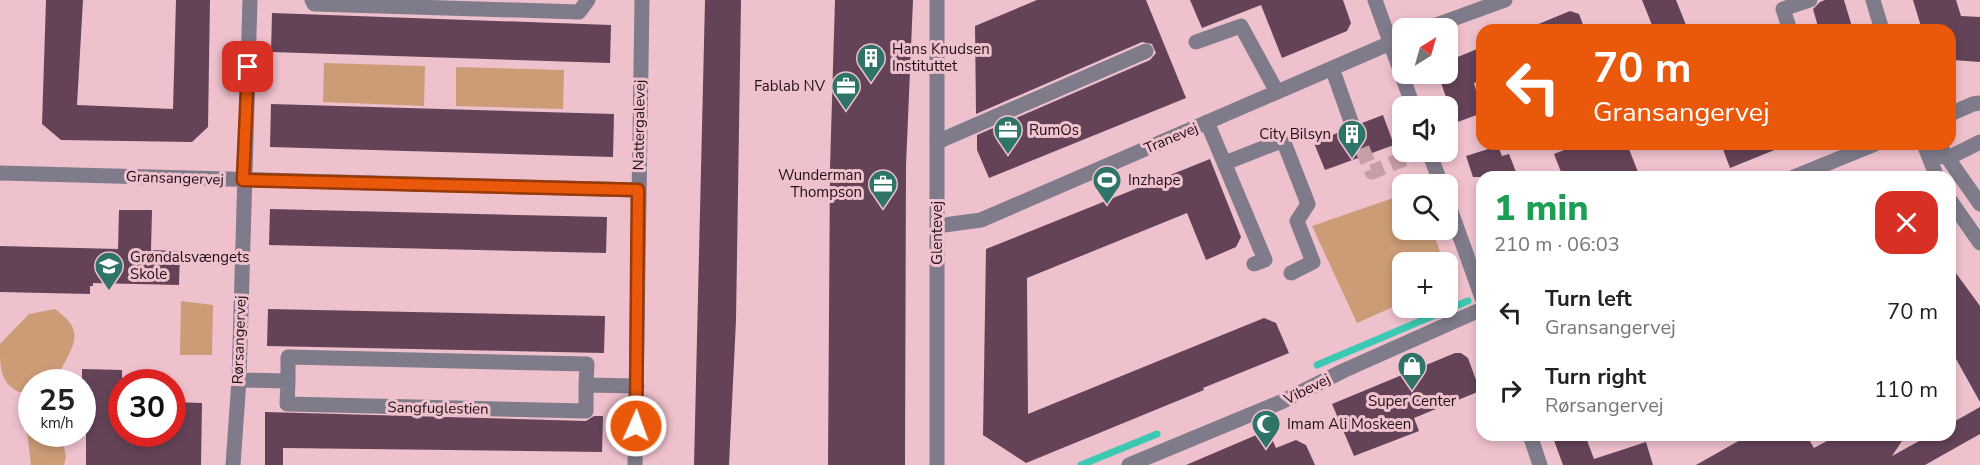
<!DOCTYPE html>
<html lang="en">
<head>
<meta charset="utf-8">
<style>
	body { margin:0; font-family:"Nunito Sans",sans-serif; background:#f2f2f2; color:#222; height:100vh; display:flex; flex-direction:column; font-size:22px; white-space:nowrap }
	* { box-sizing:border-box; margin:0 }
	p { font-size:20px; color:#767676 }
	.icon { flex:none; width:33px; height:33px; fill:none; stroke:currentColor; stroke-width:2; stroke-linecap:round; stroke-linejoin:round }
	.map { position:relative; flex:1; overflow:hidden }
	.details { position:absolute; left:1476px; top:171px; width:480px; height:270px; display:flex; flex-direction:column; background:#fff; border-radius:18px; box-shadow:0 3px 9px #0003 }
	.details>* { flex:none }
	.hud { position:absolute; left:1476px; top:24px; width:480px; height:126px; border-radius:18px; box-shadow:0 3px 9px #0003; background:#ea580c; color:#fff; overflow:hidden }
	.needle { width:39px; rotate:37deg }
	.buttons { position:absolute; left:1392px; top:18px; display:grid; gap:12px }
	.buttons a { display:grid; place-items:center; width:66px; height:66px; border-radius:12px; background:#fff; box-shadow:0 3px 9px #0003; font-size:30px }
	.speed { position:absolute; left:18px; top:369px; display:flex; gap:12px; font-size:30px; font-weight:700; text-align:center }
	.speed>* { display:grid; place-content:center; width:78px; height:78px; border-radius:50%; background:#fff; box-shadow:0 3px 9px #0003; line-height:1 }
	.speed small { font-size:15px; font-weight:400 }
	.speed .limit { border:9px solid #d22; background:#fff; color:#111 }
	.pin { position:absolute; display:grid; place-items:center; width:51px; height:51px; color:#fff; margin:-26px; border-radius:12px; box-shadow:0 3px 9px #0006 }
	.me { position:absolute; width:66px; margin:-33px; rotate:2deg; stroke-linejoin:round; filter:drop-shadow(0 0 4px #0008) }
	.turn { display:flex; align-items:center; gap:21px; height:126px; padding:0 18px; font-size:27px }
	.turn .icon { width:78px; height:78px; stroke-width:2.5 }
	.turn b { display:block; font-size:42px; line-height:51px }
	.round { display:grid; place-items:center; flex:none; width:63px; height:63px; border-radius:18px; background:#f2f2f2 }
	.headline { display:flex; align-items:center; justify-content:space-between; height:102px; padding:0 18px }
	h1 { font-size:36px; font-weight:800; line-height:45px; color:#1e9e55 }
	ul { padding:0; list-style:none }
	li { display:flex; align-items:center; gap:18px; height:78px; padding:0 18px }
	li div { flex:1 }
	li b { display:block; font-size:22px }
	li em { font-style:normal }
	.map>svg:first-child { display:block }
	.green { fill:#cb9c76 }
	.lines { fill:none; stroke-linecap:round; stroke-linejoin:round }
	.stream { stroke:#3bc9b3; stroke-width:7 }
	.building { fill:#644358 }
	.minor-tunnel { stroke:#c69ea8; stroke-width:15; stroke-dasharray:15 8; stroke-linecap:butt }
	.minor { stroke:#807b8b; stroke-width:15 }
	.route-casing { stroke:#983908; stroke-width:15 }
	.route { stroke:#ea580c; stroke-width:10 }
	.labels { text-anchor:middle; dominant-baseline:central; stroke-width:6; stroke-linejoin:round; paint-order:stroke }
	.poi-label { font-size:15px; fill:#201015; stroke:#efc1cd; text-anchor:start }
	.street-label { font-size:15px; fill:#201015; stroke:#efc1cd }
</style>
</head>
<body>
<div class="map">
<svg width="1980" height="465" viewBox="0 0 1980 465">
	<rect width="100%" height="100%" fill="#efc1cd"/>
	<path class="green" d="M324 63 425 66 424 106 323 102Z
		M456 67 564 70 563 109 456 106Z
		M1402 195V230H1432L1444 262H1402V303L1357 323 1312 226Z
		M181 301 213 305 212 355H180Z
		M55 309C79 327 79 336 65 362 61 369 57 376 52 382H32L31 396C0 388 0 372 0 344L29 314Z
		M31 410 32 434H70L64 447 66 457 64 465H31L25 413Z"/>
	<g class="lines">
		<path class="stream" d="M1317 365 1468 301
			M1081 465 1157 434"/>
	</g>
	<path class="building" d="M46 0H83L77 105 173 109 176 0H210L208 127 192 142 61 140 42 124Z
		M705 0H741L736 320 729 465H694Z
		M835 0H913L906 166 905 465H828L830 167Z
		M1037 0H1146L1186 98 989 178 977 150V135L1150 60 1156 53 1152 44 1142 42 976 114 975 26Z
		M1190 0H1343L1351 23 1347 31 1282 58 1261 5 1202 28Z
		M1642 0H1676L1688 30H1654Z
		M1825 0H1844L1853 30H1819L1813 9 1820 2Z
		M1913 0H1956L1961 16 1980 17V62L1953 60V56H1950V30H1922Z
		M1570 11 1579 14 1585 30H1524Z
		M272 13 611 25 610 63 271 52Z
		M1482 47V80L1474 83 1482 113 1455 123 1438 74H1448V61Z
		M271 104 614 114 613 157 270 147Z
		M1383 115 1394 145 1325 170 1314 143 1344 130 1351 136H1357L1362 129V123Z
		M1579 144H1627L1640 177H1563L1554 154Z
		M1721 144H1787V145L1730 168Z
		M1498 146 1502 156 1509 154 1518 177H1473L1466 156Z
		M1210 159 1241 237 1236 247 1206 260 1187 213 1027 278 1028 414 1264 318 1276 323 1289 353 1203 388 1204 390 1026 463 983 435 986 249Z
		M270 209 607 217 606 253 269 245Z
		M119 210H152L151 250 180 251 179 285 93 283V286H90V294L0 292V246L118 249Z
		M1950 265 1980 306V402L1950 348Z
		M268 309 605 316 604 353 267 346Z
		M1455 353H1461L1468 358 1480 391 1414 418 1419 431 1354 456 1332 404Z
		M82 369 122 370V434H172V402L202 403 201 465H86V433H82Z
		M1980 407V434L1925 465H1696L1749 435H1806L1814 448 1838 435H1906L1892 456 1930 435H1950V424Z
		M265 412 586 421 594 416H603L602 452 283 448V465H265Z
		M1268 430 1276 448 1296 440 1306 445 1315 465H1186Z
		M1552 435H1585L1594 459 1646 442 1653 465H1563Z"/>
	<g class="lines">
		<path class="minor-tunnel" d="M1353 127 1372 172 1421 152"/>
		<path class="minor" d="M312 0 314 4 579 12 588 0
			M937 0V465
			M1375 0 1413 106
			M1873 0 1882 30
			M1428 28 1505 0
			M1790 30 1783 9 1810 0
			M1196 42 1241 26 1277 92
			M1332 68 1353 127
			M1950 114 1973 104 1980 103
			M1207 122 1265 260 1254 264
			M937 142 1146 51
			M1925 144 1939 156 1948 158 1980 142
			M1938 144 1980 204
			M1925 147 1937 177
			M1429 152 1441 184
			M1225 163 1281 141 1285 145 1308 204 1297 221 1313 262 1291 273
			M0 173 638 190
			M1794 177 1875 144
			M1950 200 1980 243
			M1448 203 1482 298
			M937 226 981 220 1402 38
			M239 380 288 381V357L587 364 586 385 637 386
			M288 381 287 404 586 411V385
			M1530 435 1540 465
			M233 465 239 380 250 0
			M635 465 642 0
			M1129 465 1281 402 1345 370 1482 309"/>
	</g>
	<g class="lines">
		<g class="route-casing">
			<path id="route" d="M248 67 243 180 638 190 636 426"/>
		</g>
		<use href="#route" class="route"/>
	</g>
	<defs>
		<g id="building-pin" transform="scale(1.5)"><path d="M0 17L-7.5 6A9.5 9.5 0 1 1 7.5 6Z" fill="#2e7468" stroke="#efc1cd"/><path d="M-4-6H4V6H1V3H-1V6H-4ZM-2.5-4.3h1.7v1.8h-1.7ZM.8-4.3h1.7v1.8H.8ZM-2.5-1h1.7V.8h-1.7ZM.8-1h1.7V.8H.8Z" fill="#fff"/></g>
		<g id="office-pin" transform="scale(1.5)"><path d="M0 17L-7.5 6A9.5 9.5 0 1 1 7.5 6Z" fill="#2e7468" stroke="#efc1cd"/><path d="M-6-3h4V-5.5h4V-3h4V5H-6ZM-1-4.5V-3h2v-1.5ZM-6 0V1H6V0Z" fill="#fff"/></g>
		<g id="stadium-pin" transform="scale(1.5)"><path d="M0 17L-7.5 6A9.5 9.5 0 1 1 7.5 6Z" fill="#2e7468" stroke="#efc1cd"/><path d="M0-5a6.5 5 0 1 0 0 10a6.5 5 0 1 0 0-10ZM-3.5-1.8h7v3.6h-7Z" fill="#fff"/></g>
		<g id="school-pin" transform="scale(1.5)"><path d="M0 17L-7.5 6A9.5 9.5 0 1 1 7.5 6Z" fill="#2e7468" stroke="#efc1cd"/><path d="M0-5L7-2L0 1L-7-2ZM-4 1L0 2.5L4 1V4Q0 6-4 4Z" fill="#fff"/></g>
		<g id="shop-pin" transform="scale(1.5)"><path d="M0 17L-7.5 6A9.5 9.5 0 1 1 7.5 6Z" fill="#2e7468" stroke="#efc1cd"/><path d="M-5-2.5h2.3a2.7 3.5 0 0 1 5.4 0H5L5.5 6h-11ZM-1.5-2.5h3a1.5 2.3 0 0 0-3 0Z" fill="#fff"/></g>
		<g id="mosque-pin" transform="scale(1.5)"><path d="M0 17L-7.5 6A9.5 9.5 0 1 1 7.5 6Z" fill="#2e7468" stroke="#efc1cd"/><path d="M3.5-4.9A6 6 0 1 0 3.5 4.9A5 5 0 1 1 3.5-4.9Z" fill="#fff"/></g>
	</defs>
	<g fill-rule="evenodd">
		<use href="#building-pin" x="871" y="58"/>
		<use href="#office-pin" x="846" y="86"/>
		<use href="#office-pin" x="1008" y="130"/>
		<use href="#building-pin" x="1352" y="134"/>
		<use href="#stadium-pin" x="1107" y="180"/>
		<use href="#office-pin" x="883" y="184"/>
		<use href="#school-pin" x="109" y="266"/>
		<use href="#shop-pin" x="1412" y="366"/>
		<use href="#mosque-pin" x="1266" y="424"/>
	</g>
	<g class="labels">
		<g class="poi-label">
			<text x="892" y="49">Hans Knudsen<tspan x="892" dy="17">Instituttet</tspan></text>
			<text x="825" y="86" text-anchor="end">Fablab NV</text>
			<text x="1029" y="130">RumOs</text>
			<text x="1331" y="134" text-anchor="end">City Bilsyn</text>
			<text x="862" y="175" text-anchor="end">Wunderman<tspan x="862" dy="17">Thompson</tspan></text>
			<text x="1128" y="180">Inzhape</text>
			<text x="130" y="257">Grøndalsvængets<tspan x="130" dy="17">Skole</tspan></text>
			<text x="1412" y="401" text-anchor="middle">Super Center</text>
			<text x="1287" y="424">Imam Ali Moskeen</text>
		</g>
		<g class="street-label">
			<text transform="translate(639 125) rotate(-89)">Nattergalevej</text>
			<text transform="translate(1171 138) rotate(-23)">Tranevej</text>
			<text transform="translate(175 178) rotate(2)">Gransangervej</text>
			<text transform="translate(937 233) rotate(-90)">Glentevej</text>
			<text transform="translate(239 340) rotate(-88)">Rørsangervej</text>
			<text transform="translate(1307 389) rotate(-27)">Vibevej</text>
			<text transform="translate(438 408) rotate(1)">Sangfuglestien</text>
		</g>
	</g>
</svg>
<div class="buttons">
<a><svg class="needle" viewBox="-14 -14 28 28"><path d="M0-13l5 13h-10z" fill="#e53935"/><path d="M0 13l5-13h-10z" fill="#767676"/></svg></a>
<a><svg class="icon" aria-label="sound" viewBox="0 0 24 24"><path d="M4 9h4l5-4v14l-5-4H4zM17 9q2 3 0 6"/></svg></a>
<a><svg class="icon" aria-label="search" viewBox="0 0 24 24"><circle cx="10" cy="10" r="6"/><path d="M15 15l6 6"/></svg></a>
<a>+</a>
</div>
<div class="speed"><div>25<small>km/h</small></div><div class="limit">30</div></div>
<div class="pin" style="left:248px;top:67px;background:#d93025"><svg class="icon" aria-label="arrive" viewBox="0 0 24 24"><path d="M6 21V4h12l-3 4 3 4H6"/></svg></div>
<svg class="me" style="left:636px;top:426px" viewBox="-20 -20 40 40"><circle r="17" fill="#ea580c" stroke="#fff" stroke-width="3"/><path d="M0-11L8 9 0 5-8 9z" fill="#fff"/></svg>
<div class="hud">
<div class="turn"><svg class="icon" aria-label="left" viewBox="0 0 24 24"><path d="M17 20v-9H6M10 6l-5 5 5 5"/></svg><div><b>70 m</b>Gransangervej</div></div>
</div>
<section class="details">
<div class="headline"><div><h1>1 min</h1><p>210 m · 06:03</p></div><a class="round" style="background:#d93025;color:#fff"><svg class="icon" aria-label="close" viewBox="0 0 24 24"><path d="M6 6l12 12M18 6L6 18"/></svg></a></div>
<ul>
<li><svg class="icon" aria-label="left" viewBox="0 0 24 24"><path d="M17 20v-9H6M10 6l-5 5 5 5"/></svg><div><b>Turn left</b><p>Gransangervej</p></div><em>70 m</em></li>
<li><svg class="icon" aria-label="right" viewBox="0 0 24 24"><path d="M7 20v-9h11M14 6l5 5-5 5"/></svg><div><b>Turn right</b><p>Rørsangervej</p></div><em>110 m</em></li>
</ul>
</section>
</div>
</body>
</html>
